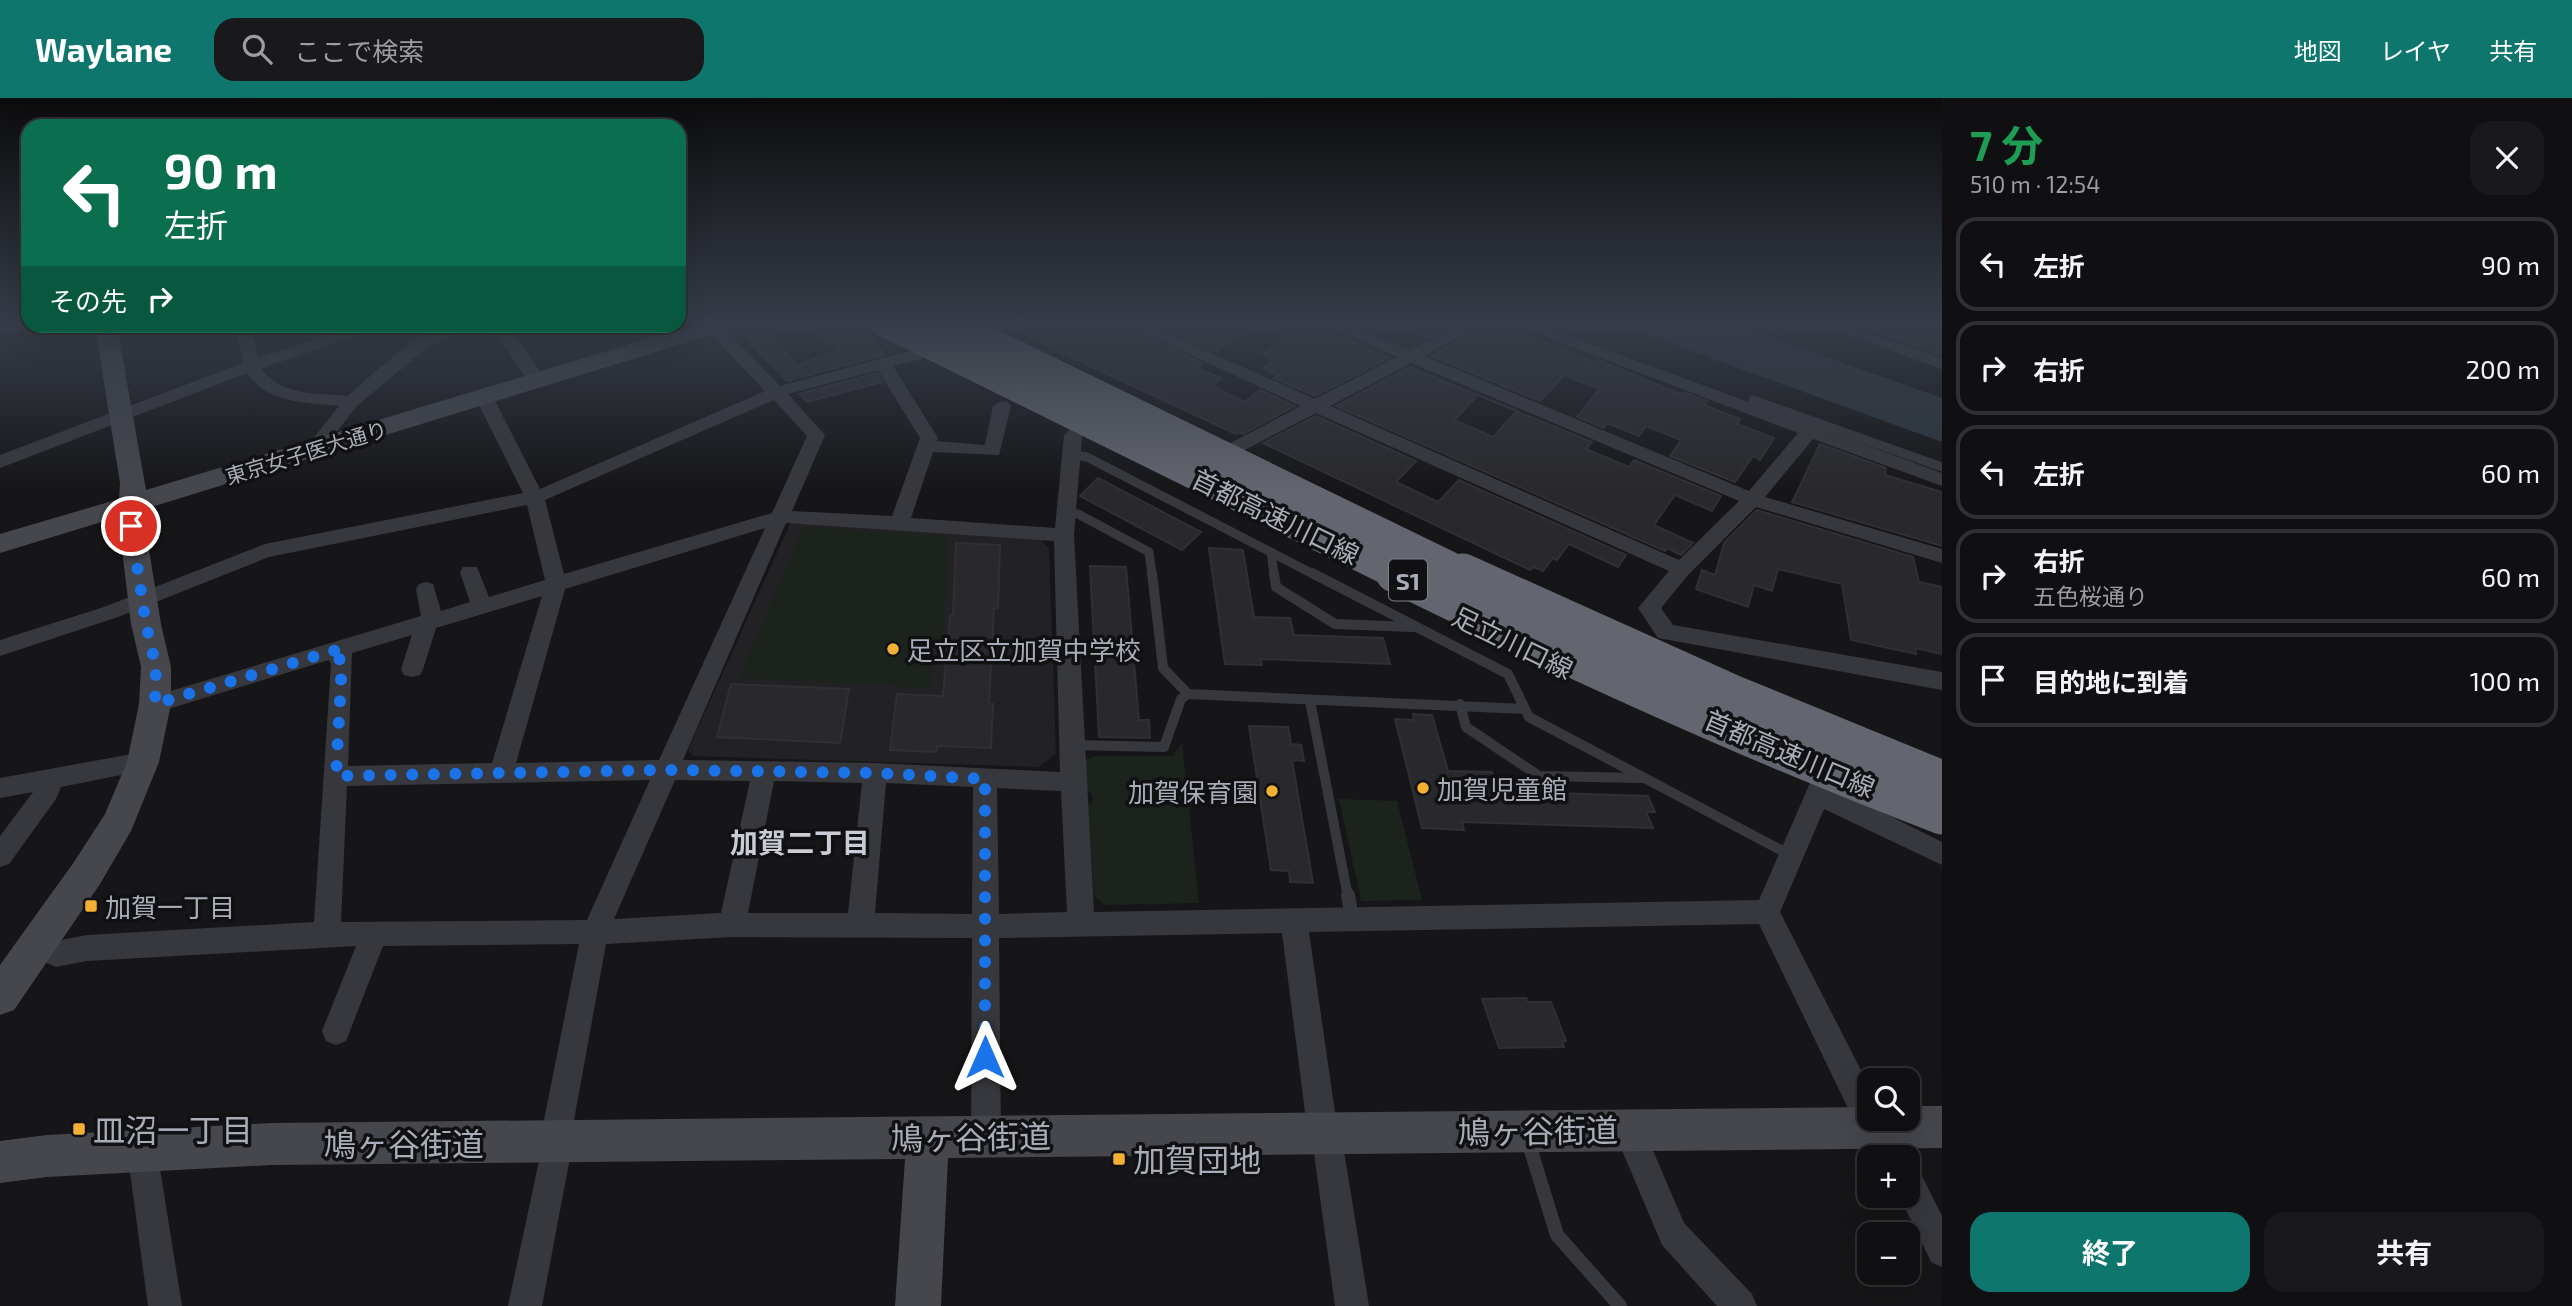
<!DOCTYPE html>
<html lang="ja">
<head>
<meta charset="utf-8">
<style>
	body { margin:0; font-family:"Exo 2","Noto Sans JP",sans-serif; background:#19191b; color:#f1f3f6; height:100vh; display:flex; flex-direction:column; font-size:26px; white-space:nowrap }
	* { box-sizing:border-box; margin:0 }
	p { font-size:23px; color:#9c9d9f }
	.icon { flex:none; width:38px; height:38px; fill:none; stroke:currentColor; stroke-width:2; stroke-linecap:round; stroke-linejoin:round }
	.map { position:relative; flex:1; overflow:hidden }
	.side { display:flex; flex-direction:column; background:#101012; width:630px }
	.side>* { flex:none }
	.hud { position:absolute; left:21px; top:21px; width:665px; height:214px; border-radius:21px; box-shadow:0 7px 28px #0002,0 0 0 2px #303032; background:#0b6e4f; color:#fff; overflow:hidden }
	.tools { position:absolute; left:1857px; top:970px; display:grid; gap:14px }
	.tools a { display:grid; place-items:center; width:63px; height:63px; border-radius:14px; background:#101012; box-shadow:0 7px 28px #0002,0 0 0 2px #303032; font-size:35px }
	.pin { position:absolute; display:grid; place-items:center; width:60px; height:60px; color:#fff; margin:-30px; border:4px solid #fff; border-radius:50%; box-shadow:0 2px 7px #0007 }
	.me { position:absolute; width:77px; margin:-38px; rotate:0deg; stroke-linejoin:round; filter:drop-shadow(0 0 5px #0008) }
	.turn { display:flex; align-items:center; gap:24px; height:147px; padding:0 28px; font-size:32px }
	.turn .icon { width:91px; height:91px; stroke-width:2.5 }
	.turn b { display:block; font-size:49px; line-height:60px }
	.then { display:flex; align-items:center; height:66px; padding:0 28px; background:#0003; gap:14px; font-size:26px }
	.round { display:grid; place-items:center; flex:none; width:74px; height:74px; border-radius:21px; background:#19191b }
	.head { display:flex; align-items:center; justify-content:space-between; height:119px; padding:0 28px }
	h1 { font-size:42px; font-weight:700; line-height:52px; color:#1e9e55 }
	.action { display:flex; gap:14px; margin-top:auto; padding:14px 28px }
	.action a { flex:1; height:80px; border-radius:21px; background:#0f766e; color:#fff; font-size:28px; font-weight:700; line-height:80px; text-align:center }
	.action a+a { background:#19191b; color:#f1f3f6 }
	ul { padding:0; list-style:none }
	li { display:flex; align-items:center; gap:21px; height:94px; margin:0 14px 10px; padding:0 14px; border:4px solid #303032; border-radius:21px }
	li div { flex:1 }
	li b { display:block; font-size:26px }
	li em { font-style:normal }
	header { display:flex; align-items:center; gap:42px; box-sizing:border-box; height:98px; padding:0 35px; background:#0f766e; color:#fff }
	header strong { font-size:33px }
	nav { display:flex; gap:38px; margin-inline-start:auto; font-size:24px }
	.search { width:490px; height:63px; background:#19191b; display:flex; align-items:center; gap:18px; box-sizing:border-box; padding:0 24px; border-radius:21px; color:#9c9d9f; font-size:26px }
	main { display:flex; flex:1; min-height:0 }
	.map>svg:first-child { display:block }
	.built { fill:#222225 }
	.green { fill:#1c231d }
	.water { fill:#2c353c }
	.building { fill:#29292c; stroke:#303034; stroke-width:2; fill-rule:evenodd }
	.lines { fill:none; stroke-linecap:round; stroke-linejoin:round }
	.path { stroke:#3d3f44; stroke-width:2.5; stroke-dasharray:2.5 4.5; stroke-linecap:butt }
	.lane-far2 { stroke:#37383d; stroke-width:9 }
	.lane-far1 { stroke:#37383d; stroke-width:10 }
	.lane { stroke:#37383d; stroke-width:14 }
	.street { fill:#37383d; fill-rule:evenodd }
	.secondary { fill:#45474d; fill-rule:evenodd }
	.highway-bridge-far1 { stroke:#63666e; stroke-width:31 }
	.highway-bridge { stroke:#63666e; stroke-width:39 }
	.route { stroke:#1a73e8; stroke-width:12; stroke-dasharray:0 21.6 }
	.poi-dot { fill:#f2b134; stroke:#111113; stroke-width:2.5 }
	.labels { text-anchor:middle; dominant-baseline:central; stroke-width:7; stroke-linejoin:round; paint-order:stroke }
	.far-street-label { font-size:21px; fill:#a8adb8; stroke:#111113 }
	.shield { fill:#111113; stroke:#7b7e86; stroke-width:2 }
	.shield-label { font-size:24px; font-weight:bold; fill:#a8adb8 }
	.street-label { font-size:26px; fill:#a8adb8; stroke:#111113 }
	.poi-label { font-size:26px; fill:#a8adb8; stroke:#111113; text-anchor:start }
	.neighbourhood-label { font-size:28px; font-weight:bold; fill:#c9ccd4; stroke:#111113 }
	.near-poi-label { font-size:32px; fill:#a8adb8; stroke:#111113; text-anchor:start }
	.near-street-label { font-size:32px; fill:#a8adb8; stroke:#111113 }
</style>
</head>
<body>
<header>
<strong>Waylane</strong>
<div class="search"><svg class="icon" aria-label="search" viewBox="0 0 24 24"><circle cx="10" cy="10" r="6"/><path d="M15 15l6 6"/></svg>ここで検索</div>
<nav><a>地図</a><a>レイヤ</a><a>共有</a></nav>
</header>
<main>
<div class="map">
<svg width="1942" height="1208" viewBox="0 0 1942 1208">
	<rect width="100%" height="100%" fill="#161618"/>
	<path class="built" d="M791 424 1041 442 1049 451 1056 656 1038 669 693 658 688 652Z"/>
	<path class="green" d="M804 429 947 438 945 459 949 460 941 546H933L929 590 899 589V587L739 580Z
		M1182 645 1199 805 1105 807 1094 798 1088 707 1093 703 1092 696 1087 692 1085 662 1096 658H1173Z
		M1339 701 1397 703 1422 802 1361 803Z"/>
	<path class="water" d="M1609 223H1725L1942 300V344Z"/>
	<path class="building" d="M1031 223H1113L1202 265 1197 270 1221 280 1212 288 1245 304 1260 292 1295 308 1243 336 1239 334 1236 336 1034 242 1037 241 1017 231Z
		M1170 223H1221L1242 234 1216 254 1159 229Z
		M1304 223 1327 232 1389 260 1315 298 1274 280 1278 277 1263 271 1273 262 1263 257Z
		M1391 223H1459L1428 240Z
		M1490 223H1502L1511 229 1509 230 1553 248 1596 265 1598 262 1683 297 1684 294 1707 303 1704 307 1740 321 1737 326 1774 340 1760 362 1753 358 1735 384 1670 358 1681 342 1646 328 1639 338 1607 325 1604 330 1577 319 1599 291 1564 277 1540 303 1432 258Z
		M1842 223H1936L1932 228 1942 231V257Z
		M841 226 873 242 884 257 787 283 741 235 761 228 797 267 840 252 818 240Z
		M1410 269 1592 344 1586 351 1629 369 1634 362 1721 398 1712 413 1675 397 1654 427 1693 445 1681 457 1667 450 1665 453 1336 308ZM1478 297 1517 313 1493 339 1454 322Z
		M877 275 882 284 807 304 799 296Z
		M1316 318 1416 363 1396 384 1438 404 1459 382 1626 457 1618 469 1569 446 1557 462 1553 460 1543 473 1534 469 1530 472 1263 345Z
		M1820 346 1886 370 1885 377 1942 394V448L1792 404Z
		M1098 380 1201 434 1182 452 1080 398Z
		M1757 412 1913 459 1919 484 1942 489V556L1915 550 1916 556 1851 542 1842 486 1778 471 1772 493 1754 487 1748 509 1696 491 1702 472 1715 477 1724 445Z
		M956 445 1000 447 998 510H994L989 606H993L991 650 937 648 936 654 890 652 897 596 943 598 950 517H953Z
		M1209 450 1243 452 1254 519 1290 520 1294 537 1383 540 1390 566 1261 561 1262 567 1225 566Z
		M1090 468 1126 469 1139 622H1149L1150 640 1099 639Z
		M731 586 849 591 840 645 717 639Z
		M1413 616 1432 617 1448 673 1492 674 1495 686 1551 688 1554 695 1648 698 1655 714H1646L1653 730 1462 724 1464 732 1422 730 1395 621 1414 622Z
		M1249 628 1288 629 1291 646 1301 647 1304 663 1292 662 1313 785 1290 784 1289 773 1271 772Z
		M1526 900 1528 904H1551L1566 943H1562L1564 949 1499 950 1482 901Z"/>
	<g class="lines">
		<path class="path" d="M1786 223 1801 228"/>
		<path class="lane-far2" d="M1753 302 1942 369
			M1072 357 1087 359 1315 477
			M1066 415 1078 416 1149 454 1152 477
			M1271 454 1274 477"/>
		<path class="lane-far1" d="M1152 475 1163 570 1188 596
			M1274 475 1276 489 1335 526 1413 529
			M1312 475 1508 576 1525 611
			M1310 603 1348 799
			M1460 606 1466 629 1539 678 1642 680
			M1072 647 1164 649 1181 601 1188 596 1525 611 1529 619 1792 758"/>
		<path class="lane" d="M1348 797 1352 820
			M1528 1043 1557 1137 1620 1208"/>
		<path class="street" d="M698 223H717L780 288 910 253 919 247H931L933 251 922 261 893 268 938 340 937 343 985 347 993 308 1002 303 1008 304 1011 308 999 357 933 354 911 420 1055 430 1064 337 1076 325 1082 324 1091 329 1082 339 1074 437 1094 814 1759 802 1810 685 1813 678 1822 675 1831 678 1834 685 1832 693 1870 708 1942 744V767L1824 711 1780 814 1869 988V1020H1886L1909 1059 1908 1064V1059H1876L1861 1037 1759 826 1309 834 1335 1014 1341 1034 1369 1208H1335L1311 1034 1305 1014 1282 835 999 840 1001 1038 997 1049 986 1053 975 1049 971 1038 972 840 732 839 606 846 574 1022 573 1044 542 1208H508L543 1044 544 1022 579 846 383 848 346 943 336 947 326 943 322 933 356 848 87 863 56 869 27 857 23 848 27 839 37 836 56 843 87 837 314 824 331 566 329 562 155 615 147 612 144 606 147 600 421 518 416 491 419 486 426 484 433 486 441 513 470 504 460 474 463 469H477L489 499 545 482 527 407 269 459 118 519 0 558V542L104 509 265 446 523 395 475 299 478 295 484 294 493 299 540 391 765 293ZM878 272 920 340 892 418 792 413 825 337 788 296ZM774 302 807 338 772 415 564 476 545 402ZM786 425 1054 443 1060 674 875 665 683 662ZM765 430 659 662 516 665 565 491ZM542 498 492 665 348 668 352 555 412 537 401 571 404 577 412 579 420 577 423 571 436 530ZM650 682 587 822 341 824 347 688ZM675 682 750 683 721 815 614 821ZM774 683 862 685 848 815H748ZM886 685 973 689 972 816 875 815ZM997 690 1061 693 1067 814 999 816Z
			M1005 223H1028L993 240 987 242 979 237Z
			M1117 223H1139L1315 301 1397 259 1317 223H1340L1410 252 1466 223H1487L1424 258 1749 393 1798 335 1504 223H1528L1942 375V388L1813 341 1765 399 1942 451V465L1756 409 1689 476 1661 510 1673 527 1942 574V592L1658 540 1638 510 1669 473 1316 315 1235 357H1223L1220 353 1223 349 1301 308ZM1411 265 1739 403 1679 462 1330 308Z
			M1807 223H1832L1942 260V271Z
			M235 228H251L258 260 356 228H379L377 231 261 270C279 298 318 295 347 298 382 270 422 224 469 228L430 247 357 308 319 356H307L304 352 339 308C306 304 267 306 247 275L0 370V357L243 265Z
			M475 228C516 224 525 253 546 283L543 287H531L499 240Z
			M143 654 151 657 155 664 151 671 61 689 56 701 9 766 0 769V738L33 694 0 700V680Z
			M1628 1016 1639 1020 1684 1125 1752 1196 1757 1208H1717L1662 1147 1613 1031 1617 1020Z
			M142 1037 153 1041 157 1052 182 1208H148L127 1052 131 1041Z
			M1908 1067 1919 1072 1942 1118V1169L1931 1164 1899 1097H1908Z"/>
		<path class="secondary" d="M28 223V228H37L0 238V224Z
			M707 223H743L740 228 145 411V427L161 526 171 569V606L159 664 131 733 100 786 14 912 0 917V867L74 764 105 716 127 664 139 606 141 569 131 526 118 419 0 455V436L119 401 120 385 95 228H117L146 392Z
			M1908 1008H1942V1050L948 1060 941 1208H895L905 1061 271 1067 47 1079 0 1085V1043L47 1037 271 1025 1869 1009V1020H1908Z"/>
		<path class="highway-bridge-far1" d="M885 223 1399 477
			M944 223 1466 477"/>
		<path class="highway-bridge" d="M1395 475C1574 563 1756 646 1942 717
			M1463 475 1732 596 1942 682"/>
	</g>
	<linearGradient id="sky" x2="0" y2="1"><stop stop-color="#0c0c0d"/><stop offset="0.57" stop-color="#363c48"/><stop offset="1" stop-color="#363c48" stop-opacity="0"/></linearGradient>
	<rect width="1942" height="393" fill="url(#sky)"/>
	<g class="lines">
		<path class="route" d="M131 428 146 526 156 569 155 606 343 550 339 561 342 563 336 678 668 672 876 675 985 681V959"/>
	</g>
	<g class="poi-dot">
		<circle cx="893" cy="551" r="7"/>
		<circle cx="1423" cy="690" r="7"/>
		<circle cx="1272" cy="693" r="7"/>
		<rect x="84" y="801" width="14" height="14" rx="3.5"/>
		<rect x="72" y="1024" width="14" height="14" rx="3.5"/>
		<rect x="1112" y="1054" width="14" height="14" rx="3.5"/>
	</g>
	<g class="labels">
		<g class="far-street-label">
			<text transform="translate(306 354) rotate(-17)">東京女子医大通り</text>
		</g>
		<rect class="shield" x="1389" y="461.5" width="38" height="41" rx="5"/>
		<g class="shield-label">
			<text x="1408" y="482">S1</text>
		</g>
		<g class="street-label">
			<text transform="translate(1276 418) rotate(26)">首都高速川口線</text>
			<text transform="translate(1513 544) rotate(26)">足立川口線</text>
			<text transform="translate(1790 655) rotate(23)">首都高速川口線</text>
		</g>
		<g class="poi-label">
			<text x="907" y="551">足立区立加賀中学校</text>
			<text x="1437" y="690">加賀児童館</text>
			<text x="1258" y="693" text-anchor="end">加賀保育園</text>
			<text x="105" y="808">加賀一丁目</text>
		</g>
		<g class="neighbourhood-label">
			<text x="800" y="744">加賀二丁目</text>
		</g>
		<g class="near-poi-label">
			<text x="93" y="1031">皿沼一丁目</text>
			<text x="1133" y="1061">加賀団地</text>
		</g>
		<g class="near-street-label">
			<text transform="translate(1538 1032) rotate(-1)">鳩ヶ谷街道</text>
			<text transform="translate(971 1038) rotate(-1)">鳩ヶ谷街道</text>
			<text x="404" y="1045">鳩ヶ谷街道</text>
		</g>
	</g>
</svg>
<div class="tools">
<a><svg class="icon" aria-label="search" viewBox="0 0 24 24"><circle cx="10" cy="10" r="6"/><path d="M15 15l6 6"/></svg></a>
<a>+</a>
<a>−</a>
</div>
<div class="pin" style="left:131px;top:428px;background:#d93025"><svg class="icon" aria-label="arrive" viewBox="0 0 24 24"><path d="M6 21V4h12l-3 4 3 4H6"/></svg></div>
<svg class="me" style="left:985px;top:959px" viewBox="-20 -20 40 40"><path d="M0-17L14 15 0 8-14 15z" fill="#1a73e8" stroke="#fff" stroke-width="4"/></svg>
<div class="hud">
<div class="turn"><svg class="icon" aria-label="left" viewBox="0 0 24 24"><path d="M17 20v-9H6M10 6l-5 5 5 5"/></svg><div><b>90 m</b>左折</div></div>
<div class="then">その先<svg class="icon" aria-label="right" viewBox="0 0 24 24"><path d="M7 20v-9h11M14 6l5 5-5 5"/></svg></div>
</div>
</div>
<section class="side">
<div class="head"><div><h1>7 分</h1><p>510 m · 12:54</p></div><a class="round"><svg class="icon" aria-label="close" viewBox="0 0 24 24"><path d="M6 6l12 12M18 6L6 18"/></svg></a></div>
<ul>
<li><svg class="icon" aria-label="left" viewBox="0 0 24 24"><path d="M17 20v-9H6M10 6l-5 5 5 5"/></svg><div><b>左折</b></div><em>90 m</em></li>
<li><svg class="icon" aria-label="right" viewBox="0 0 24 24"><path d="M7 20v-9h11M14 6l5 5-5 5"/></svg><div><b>右折</b></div><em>200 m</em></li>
<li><svg class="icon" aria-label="left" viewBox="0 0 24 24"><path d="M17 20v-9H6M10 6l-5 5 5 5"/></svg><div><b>左折</b></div><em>60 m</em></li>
<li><svg class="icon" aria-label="right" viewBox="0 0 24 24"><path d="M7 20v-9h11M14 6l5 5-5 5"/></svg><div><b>右折</b><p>五色桜通り</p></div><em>60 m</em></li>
<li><svg class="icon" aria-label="arrive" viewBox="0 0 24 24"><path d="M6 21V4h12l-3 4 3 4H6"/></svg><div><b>目的地に到着</b></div><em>100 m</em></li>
</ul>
<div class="action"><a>終了</a><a>共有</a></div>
</section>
</main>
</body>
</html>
